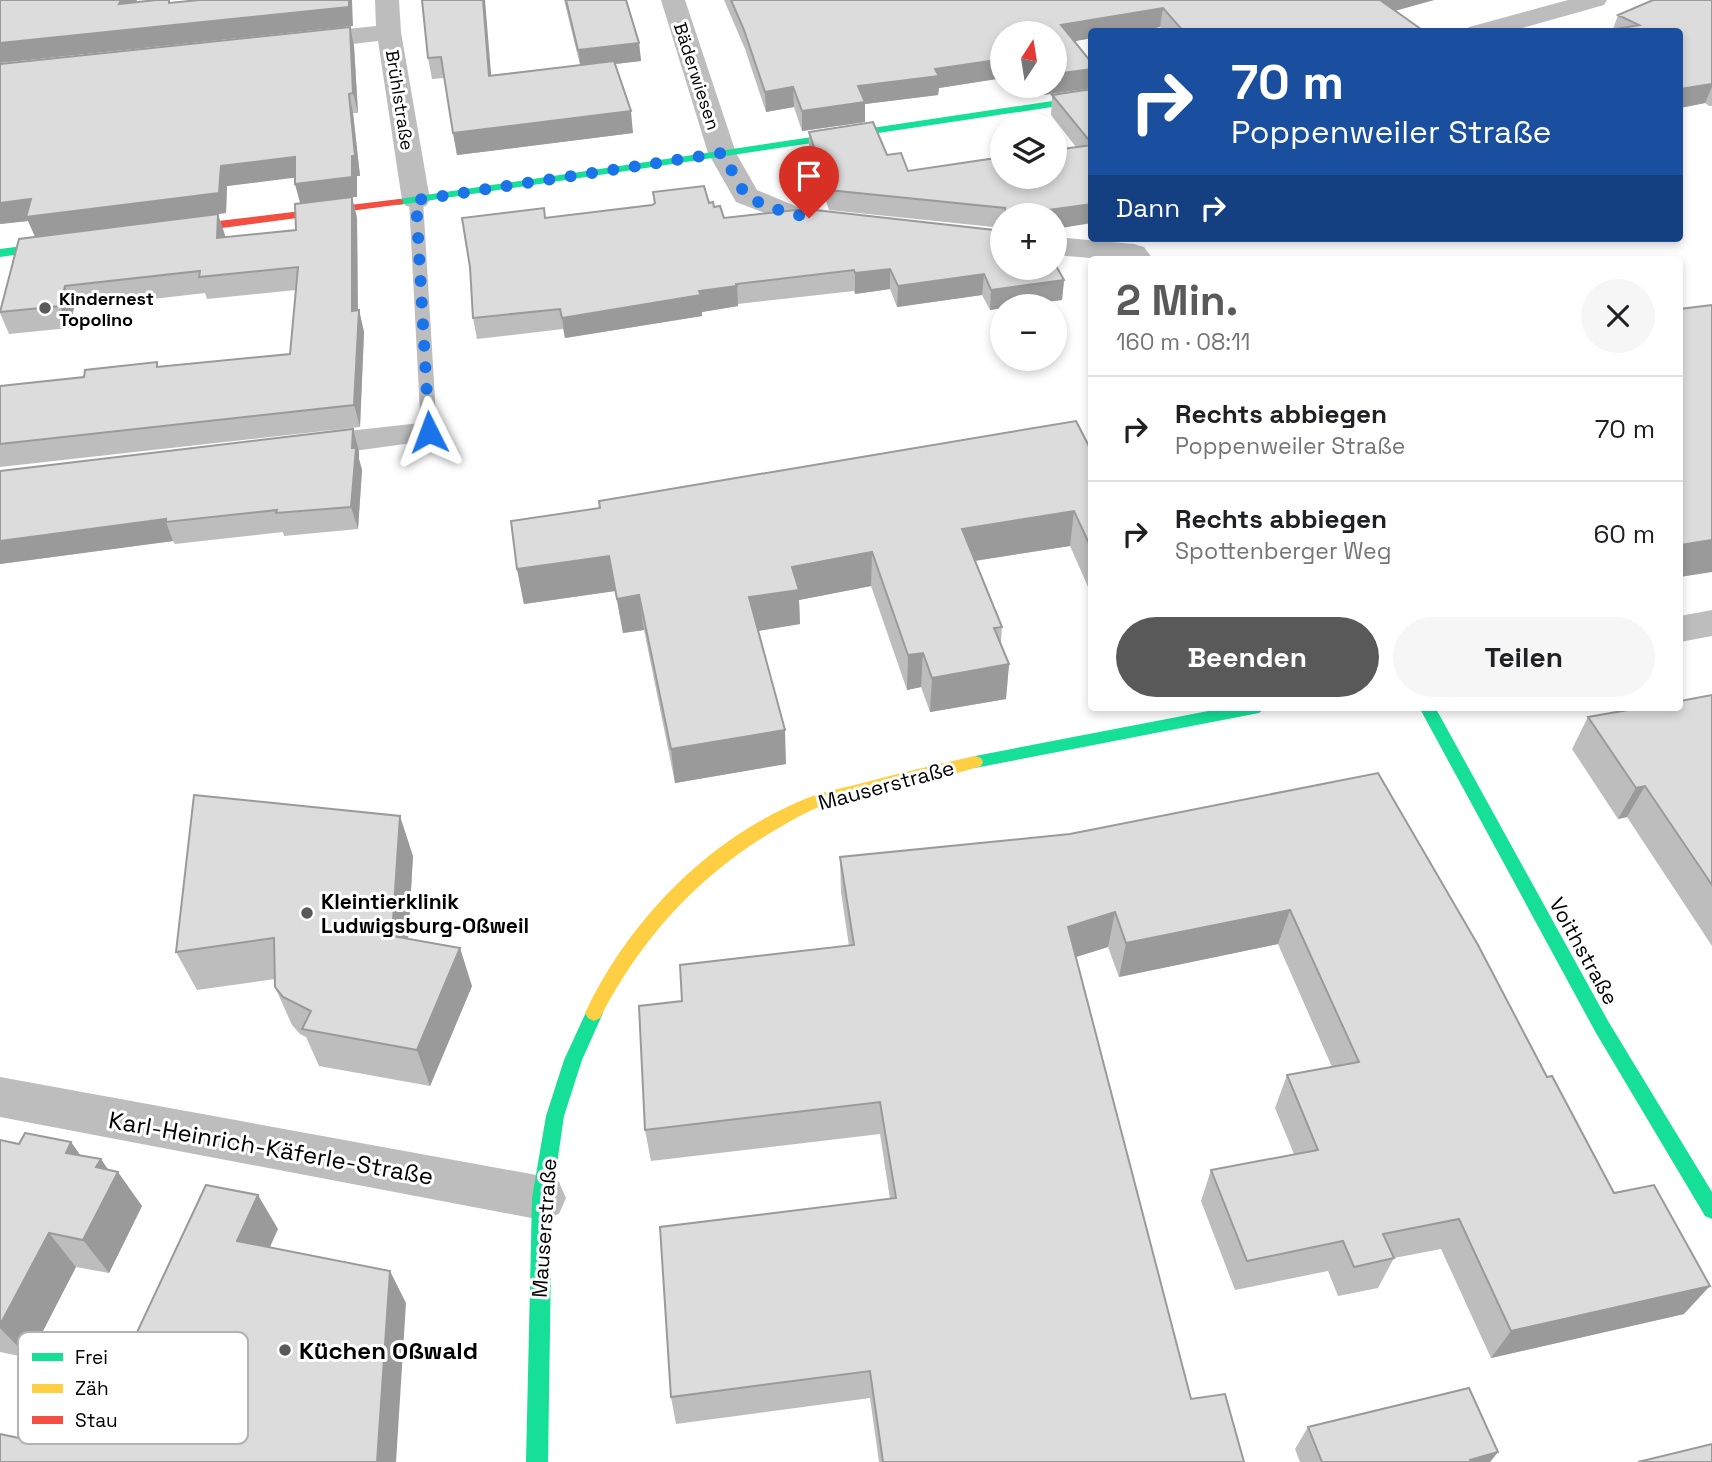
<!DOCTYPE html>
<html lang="de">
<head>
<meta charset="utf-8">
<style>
	body { margin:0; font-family:"Space Grotesk",sans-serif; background:#f6f6f6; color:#202124; height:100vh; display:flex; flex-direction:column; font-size:26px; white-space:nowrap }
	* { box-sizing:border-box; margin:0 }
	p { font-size:23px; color:#757577 }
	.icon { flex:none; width:38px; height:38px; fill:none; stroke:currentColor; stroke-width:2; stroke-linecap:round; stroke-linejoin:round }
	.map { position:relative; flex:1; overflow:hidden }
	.drawer { position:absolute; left:1088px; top:256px; width:595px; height:455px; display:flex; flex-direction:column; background:#fff; border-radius:7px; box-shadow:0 4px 10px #0003 }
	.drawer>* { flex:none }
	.top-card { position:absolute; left:1088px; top:28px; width:595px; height:214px; border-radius:7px; box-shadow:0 4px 10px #0003; background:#1a4fa0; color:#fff; overflow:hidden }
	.needle { width:46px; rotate:12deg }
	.controls { position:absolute; left:990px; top:21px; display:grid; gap:14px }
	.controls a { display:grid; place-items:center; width:77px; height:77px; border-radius:50%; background:#fff; box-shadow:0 4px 10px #0003; font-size:35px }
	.pin { position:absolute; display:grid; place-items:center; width:60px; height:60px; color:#fff; margin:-72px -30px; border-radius:50% 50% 50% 0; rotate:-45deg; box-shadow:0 0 7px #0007 }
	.pin .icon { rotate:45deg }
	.me { position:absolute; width:77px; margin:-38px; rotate:357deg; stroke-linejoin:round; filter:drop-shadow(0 0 5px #0008) }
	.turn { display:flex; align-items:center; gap:24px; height:147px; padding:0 28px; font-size:32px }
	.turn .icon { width:91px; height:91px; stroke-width:2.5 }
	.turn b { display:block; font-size:49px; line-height:60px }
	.then { display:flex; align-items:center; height:66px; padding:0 28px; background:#0003; gap:14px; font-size:26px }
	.round { display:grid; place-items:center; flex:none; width:74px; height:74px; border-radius:37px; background:#f6f6f6 }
	.overview { display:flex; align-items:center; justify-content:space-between; height:119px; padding:0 28px }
	h1 { font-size:42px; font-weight:700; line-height:52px; color:#595959 }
	.action { display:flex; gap:14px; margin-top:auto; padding:14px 28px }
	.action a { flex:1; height:80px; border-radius:42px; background:#595959; color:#fff; font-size:28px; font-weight:700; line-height:80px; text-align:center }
	.action a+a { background:#f6f6f6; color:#202124 }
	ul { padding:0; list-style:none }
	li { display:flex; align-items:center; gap:21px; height:105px; padding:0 28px; border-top:2px solid #e0e0e0 }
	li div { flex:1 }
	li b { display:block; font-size:26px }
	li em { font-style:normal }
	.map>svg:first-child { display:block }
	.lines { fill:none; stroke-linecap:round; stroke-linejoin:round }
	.lane { fill:#bdbdbd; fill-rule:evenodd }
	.street { fill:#bdbdbd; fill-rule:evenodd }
	.fast { fill:#16e098; fill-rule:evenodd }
	.slow { fill:#ffcf43; fill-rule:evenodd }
	.jam { fill:#f24e42; fill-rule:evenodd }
	.wall { fill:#bdbdbd; fill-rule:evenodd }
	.shaded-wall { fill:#9a9a9a }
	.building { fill:#dcdcdc; stroke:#9a9a9a; stroke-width:2 }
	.route { stroke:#1a73e8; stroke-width:12; stroke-dasharray:0 21.6 }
	.poi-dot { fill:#595959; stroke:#fff; stroke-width:2.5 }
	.labels { text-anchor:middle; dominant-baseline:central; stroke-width:6; stroke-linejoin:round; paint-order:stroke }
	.far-street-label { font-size:18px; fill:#000; stroke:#fff }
	.far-poi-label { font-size:18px; font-weight:bold; fill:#000; stroke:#fff; text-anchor:start }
	.street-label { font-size:21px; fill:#000; stroke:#fff }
	.poi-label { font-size:21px; font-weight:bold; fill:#000; stroke:#fff; text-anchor:start }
	.near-street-label { font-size:24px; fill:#000; stroke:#fff }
	.near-poi-label { font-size:24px; font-weight:bold; fill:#000; stroke:#fff; text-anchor:start }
	.key { fill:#fff; stroke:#b2b2b2; stroke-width:2 }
	.key-label { font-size:19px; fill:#000 }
</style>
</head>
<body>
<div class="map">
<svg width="1712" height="1462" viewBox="0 0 1712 1462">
	<rect width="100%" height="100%" fill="#fff"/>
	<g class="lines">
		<path class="lane" d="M416 196 423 200 437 432 429 437 421 432 409 200Z"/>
		<path class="street" d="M375 0H399L401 32 430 200 426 206 416 208 406 206 402 200 378 41 301 50 292 47 288 42 292 37 301 34 376 26Z
			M661 0H685L736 153 757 190 800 208 844 216 848 222 844 228 834 231 793 224 736 202 708 153Z
			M1568 0H1607L1604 5 1508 32H1466L1469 27Z
			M1055 237 1134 244 1144 247 1153 259H1103L1055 255Z
			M429 422 441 425 445 432 441 439 303 458 291 455 287 447 291 439 303 436Z
			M1712 610V636L1680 642V616Z
			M0 1077 542 1176 559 1182 566 1198 559 1214 542 1220 0 1117Z"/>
		<path class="fast" d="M1092 95V101L399 205 393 202 399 199Z
			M68 240 72 241V247L0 257V249Z
			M1229 707H1267L1259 713 975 768 969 766 967 762 969 758 975 756Z
			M1419 707H1435L1608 1021 1712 1192V1219L1705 1216 1596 1033Z
			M594 1005 600 1008 603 1013 582 1060 564 1116 552 1198 548 1462H526L532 1198 546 1116 564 1060 588 1008Z"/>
		<path class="slow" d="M975 756 981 758 983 762 981 766C930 783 875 787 824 805 805 812 785 824 767 835 694 880 639 942 600 1018L594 1021 588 1018 585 1013C630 918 711 836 810 797 823 792 837 789 851 786 892 775 933 765 975 756Z"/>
		<path class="jam" d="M399 199 403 200V204L169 235 163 231 169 227Z"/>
	</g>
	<path class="wall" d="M422 0 491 75 580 65 564 0H626L639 43 641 61 615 64 633 133 457 155 444 78 432 79 428 58Z
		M724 0H1434L1395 11 1425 32H1165L1160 27 1132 32H1092V38L1075 41 1092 63V88L1036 96 1027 86H1055V33H1003V78L939 88 938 95 865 104V122L802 131 794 107 766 112 745 49Z
		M1712 0V106H1709L1705 103 1680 108V32L1613 29 1618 15Z
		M350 27 354 46 358 113H353L360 176H357V197H352L357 218 358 311 359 310 364 332 360 427 0 467V386L84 377 159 366 290 354 296 290 207 299 205 293 74 308 69 328 9 334 0 313V309L123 226 28 221 0 224V64ZM295 177V184L301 203 296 230 225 237 218 214 226 213 227 186Z
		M1092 89V223L1055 215H1003V228L829 210 809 151V132L887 155 908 171 1076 147 1051 115 1052 95Z
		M653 192 709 203 724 218 1064 280 1062 300 1003 306V308L990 310 982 295 897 307 890 289 855 294 854 291 738 304V306L702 312V316L565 338 563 329 477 339 473 318 545 218 652 205 654 204Z
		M353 429 359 451V459L362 470 358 529 284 536 283 532 175 544 173 541 0 564V471Z
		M1092 452V596L1070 546 975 561 1002 627 1001 643 1009 664 1006 699 930 712 921 687 907 690 871 586 799 600 800 624 758 631 786 764 675 783 644 630 623 633 615 591 524 604 517 569Z
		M1712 695V946L1627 817 1618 819 1572 749 1588 717Z
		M1378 773 1547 1077 1684 1314 1491 1358 1441 1249 1394 1258 1378 1288 1338 1296 1328 1271 1235 1290 1201 1201 1211 1170 1294 1154 1275 1108 1287 1075 1332 1067 1278 944 1119 977 1108 947 1076 957 1191 1399 1244 1462H879L870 1398 676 1424 671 1397 890 1199 880 1134 651 1161 645 1130 682 1001 849 946 841 892 840 857 1070 834Z
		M413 856 408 939 472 986 430 1086 319 1066 306 1037 300 1034 292 1025 275 987V979L197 990 176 952Z
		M0 1140 19 1144 71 1142 80 1155 109 1170 142 1206 109 1273 76 1267 29 1358 0 1352Z
		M1308 1427 1498 1452 1490 1462H1300L1295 1449Z"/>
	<path class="shaded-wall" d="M121 0H137L125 23 119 4Z
		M349 0H352L353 26 0 63V43Z
		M483 0H485L493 97 489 76Z
		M1376 0H1434L1372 17Z
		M1163 8 1160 27 1132 32H1092V38L1060 44 1061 25Z
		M350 27 354 46 358 113 353 93Z
		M639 43 641 61 581 68 578 50Z
		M1003 59V78L939 88 938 95 865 104V122L802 131V111L858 86 935 69Z
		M1092 69V88L1036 96V86H1055V74Z
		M1712 84V87L1705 103 1680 108V89Z
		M793 87 794 107 766 112 765 92Z
		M349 94 353 113 360 176H357V197H352L357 218 358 330 359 310 364 332 360 427 295 184Z
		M631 111 633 133 457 155 453 133Z
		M295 157 300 177 227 186 226 213 218 214 225 235 224 259 35 237 28 221 0 224V203L221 166Z
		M1092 204V223L1055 229V215H1027V213Z
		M890 269V289L855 294V273Z
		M984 274 982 295 897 307 898 286Z
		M1064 280 1062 300 1017 306H1003V308L990 310 991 290Z
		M65 286 74 308 69 328 60 306Z
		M737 286 738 306 702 312V316L565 338 562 318 699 291Z
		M353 429 359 451V459L362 470 358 529 351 507Z
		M1074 511 1070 546 960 563 962 529Z
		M166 519V522L173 541 0 564V541Z
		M1712 540V572L1680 577V545Z
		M872 552 871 586 799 600 800 624 751 632 749 597 792 567Z
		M609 556 615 591 524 604 517 569Z
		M639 595 644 630 623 633 617 599Z
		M923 653 921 687 907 690 908 655Z
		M1009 664 1006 699 930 712 932 678Z
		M785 730 786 764 675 783 671 749Z
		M1645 786 1627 817 1618 819 1636 788Z
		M400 816 413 856 406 974 392 936Z
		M1290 910 1278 944 1119 977 1126 943Z
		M1115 912 1108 947 1063 961 1068 927Z
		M460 948 472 986 430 1086 417 1050Z
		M71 1142 96 1178 66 1153Z
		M101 1159 114 1178 118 1172 142 1206 109 1273 83 1240 96 1167Z
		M258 1195 278 1229 258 1274 237 1241Z
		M49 1233 76 1267 29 1358 0 1328V1325Z
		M390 1271 406 1303 396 1462H377Z
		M1710 1286 1684 1314 1491 1358 1511 1331Z
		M1498 1452 1490 1462H1469L1470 1460Z"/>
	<path class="building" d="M0 0H121L119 4 156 0H169V3L199 0H349V7L0 43Z
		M422 0H483L489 76 614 61 631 111 453 133 441 57 428 58Z
		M566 0H626L639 43 578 50Z
		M731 0H1380L1425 32H1184L1163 8 1061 25 1092 63V69L1055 74V33H1003V59L935 69 939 76 858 86 865 102 802 111 793 87 765 92 744 30Z
		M1653 0H1712V84L1680 89V32H1600L1639 25 1618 15Z
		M350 27 353 93 349 94 355 156H352V177L295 184V157L221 166 219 193 26 217 31 199 0 203V64Z
		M1092 89V144L1052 95Z
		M873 122 887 155 901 153 908 171 1003 157V177H1055V150L1092 145V204L1027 213 1029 215H1006L1005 208 828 190 809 132Z
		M704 186 709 203 713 202 714 207 720 206 724 218 806 209 1003 231V268H1055V264L1064 280 991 290 984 274 898 286 890 269 855 273 854 270 736 284 737 286 699 291 701 295 562 318 560 309 473 318 470 267 462 218 544 208 545 218 652 205 655 203 653 192Z
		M352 197V311L359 310 354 405 0 444V386L84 377 85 370 157 362V367L290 354 298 267 199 277 200 271 65 286 60 306 0 312 19 239 218 214 217 238 296 230 295 204Z
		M1712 305V540L1680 545V309Z
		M1076 421 1092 452V550L1074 511 962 529 1002 627 994 628 1009 664 932 678 923 653 908 655 872 552 792 567 799 590 749 597 785 730 671 749 639 595 617 599 609 556 517 569 511 521 600 508 599 501Z
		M353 429 352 448H356L351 507 276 513 277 510 166 522V519L0 541V471Z
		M1712 695V885L1645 786 1636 788 1588 717 1645 707H1680V701Z
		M1378 773 1478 945 1547 1077 1552 1076 1614 1193 1654 1185 1710 1286 1511 1331 1459 1219 1383 1234 1394 1258 1354 1267 1343 1241 1247 1261 1211 1170 1318 1150 1287 1075 1359 1062 1290 910 1126 943 1115 912 1068 927 1191 1399 1225 1394 1244 1462H883L870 1371 671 1397 660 1227 896 1198 880 1102 645 1130 639 1006 682 1001 680 965 854 945 840 857 1070 834Z
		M194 795 400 816 392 936 460 948 417 1050 302 1029 311 1011 283 997 275 987 274 938 176 952Z
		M25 1133 71 1142 66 1153 101 1159 96 1167 118 1172 83 1240 49 1233 0 1325V1140L19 1144Z
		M206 1185 258 1195 237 1241 390 1271 377 1462H0V1434L24 1439 54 1378 110 1390Z
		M1469 1388 1498 1452 1470 1460 1471 1462H1322L1308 1427Z
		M1712 1444V1462H1638Z"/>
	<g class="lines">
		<path class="route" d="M429 432 416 200 722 153 746 196 768 207 809 218"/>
	</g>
	<g class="poi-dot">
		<circle cx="45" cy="308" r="7"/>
		<circle cx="307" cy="913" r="7"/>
		<circle cx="285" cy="1350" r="7"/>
	</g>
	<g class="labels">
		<g class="far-street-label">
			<text transform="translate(697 76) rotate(72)">Bäderwiesen</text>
			<text transform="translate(400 100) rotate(81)">Brühlstraße</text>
		</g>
		<g class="far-poi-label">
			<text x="59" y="298">Kindernest<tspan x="59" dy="21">Topolino</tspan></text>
		</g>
		<g class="street-label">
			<text transform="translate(886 785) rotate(-15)">Mauserstraße</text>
			<text transform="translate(1584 951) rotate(61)">Voithstraße</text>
			<text transform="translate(544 1228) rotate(-86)">Mauserstraße</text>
		</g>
		<g class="poi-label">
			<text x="321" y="901">Kleintierklinik<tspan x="321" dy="24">Ludwigsburg-Oßweil</tspan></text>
		</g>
		<g class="near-street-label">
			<text transform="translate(271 1148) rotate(10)">Karl-Heinrich-Käferle-Straße</text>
		</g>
		<g class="near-poi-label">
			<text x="299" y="1350">Küchen Oßwald</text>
		</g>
	</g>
	<rect x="18" y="1332" width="230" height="112" rx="10" class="key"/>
	<rect x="32" y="1353" width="31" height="8" fill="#16e098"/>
	<rect x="32" y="1384" width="31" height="9" fill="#ffcf43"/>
	<rect x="32" y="1416" width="31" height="8" fill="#f24e42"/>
	<g class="key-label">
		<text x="75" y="1364">Frei</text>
		<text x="75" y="1395">Zäh</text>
		<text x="75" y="1427">Stau</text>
	</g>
</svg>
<div class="controls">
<a><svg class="needle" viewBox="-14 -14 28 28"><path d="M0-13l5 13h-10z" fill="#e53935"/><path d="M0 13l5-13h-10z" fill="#757577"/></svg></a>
<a><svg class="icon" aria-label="layers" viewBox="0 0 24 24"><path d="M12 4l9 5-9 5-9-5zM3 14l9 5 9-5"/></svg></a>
<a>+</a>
<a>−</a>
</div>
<div class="pin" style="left:809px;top:218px;background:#d93025"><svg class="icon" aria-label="arrive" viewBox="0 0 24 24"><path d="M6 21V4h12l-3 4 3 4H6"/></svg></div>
<svg class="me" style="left:429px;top:432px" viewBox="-20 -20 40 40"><path d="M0-17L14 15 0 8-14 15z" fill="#1a73e8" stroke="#fff" stroke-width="4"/></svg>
<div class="top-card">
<div class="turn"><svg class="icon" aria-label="right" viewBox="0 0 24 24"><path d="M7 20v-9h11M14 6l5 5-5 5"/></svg><div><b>70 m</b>Poppenweiler Straße</div></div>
<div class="then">Dann<svg class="icon" aria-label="right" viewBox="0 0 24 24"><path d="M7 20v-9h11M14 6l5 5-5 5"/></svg></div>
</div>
<section class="drawer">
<div class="overview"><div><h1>2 Min.</h1><p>160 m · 08:11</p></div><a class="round"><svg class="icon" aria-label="close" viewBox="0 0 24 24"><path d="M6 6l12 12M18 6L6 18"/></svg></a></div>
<ul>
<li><svg class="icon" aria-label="right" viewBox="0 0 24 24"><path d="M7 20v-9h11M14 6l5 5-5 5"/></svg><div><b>Rechts abbiegen</b><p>Poppenweiler Straße</p></div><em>70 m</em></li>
<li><svg class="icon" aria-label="right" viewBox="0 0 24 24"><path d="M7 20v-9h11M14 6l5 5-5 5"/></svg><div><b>Rechts abbiegen</b><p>Spottenberger Weg</p></div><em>60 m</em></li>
</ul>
<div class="action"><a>Beenden</a><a>Teilen</a></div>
</section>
</div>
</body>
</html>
